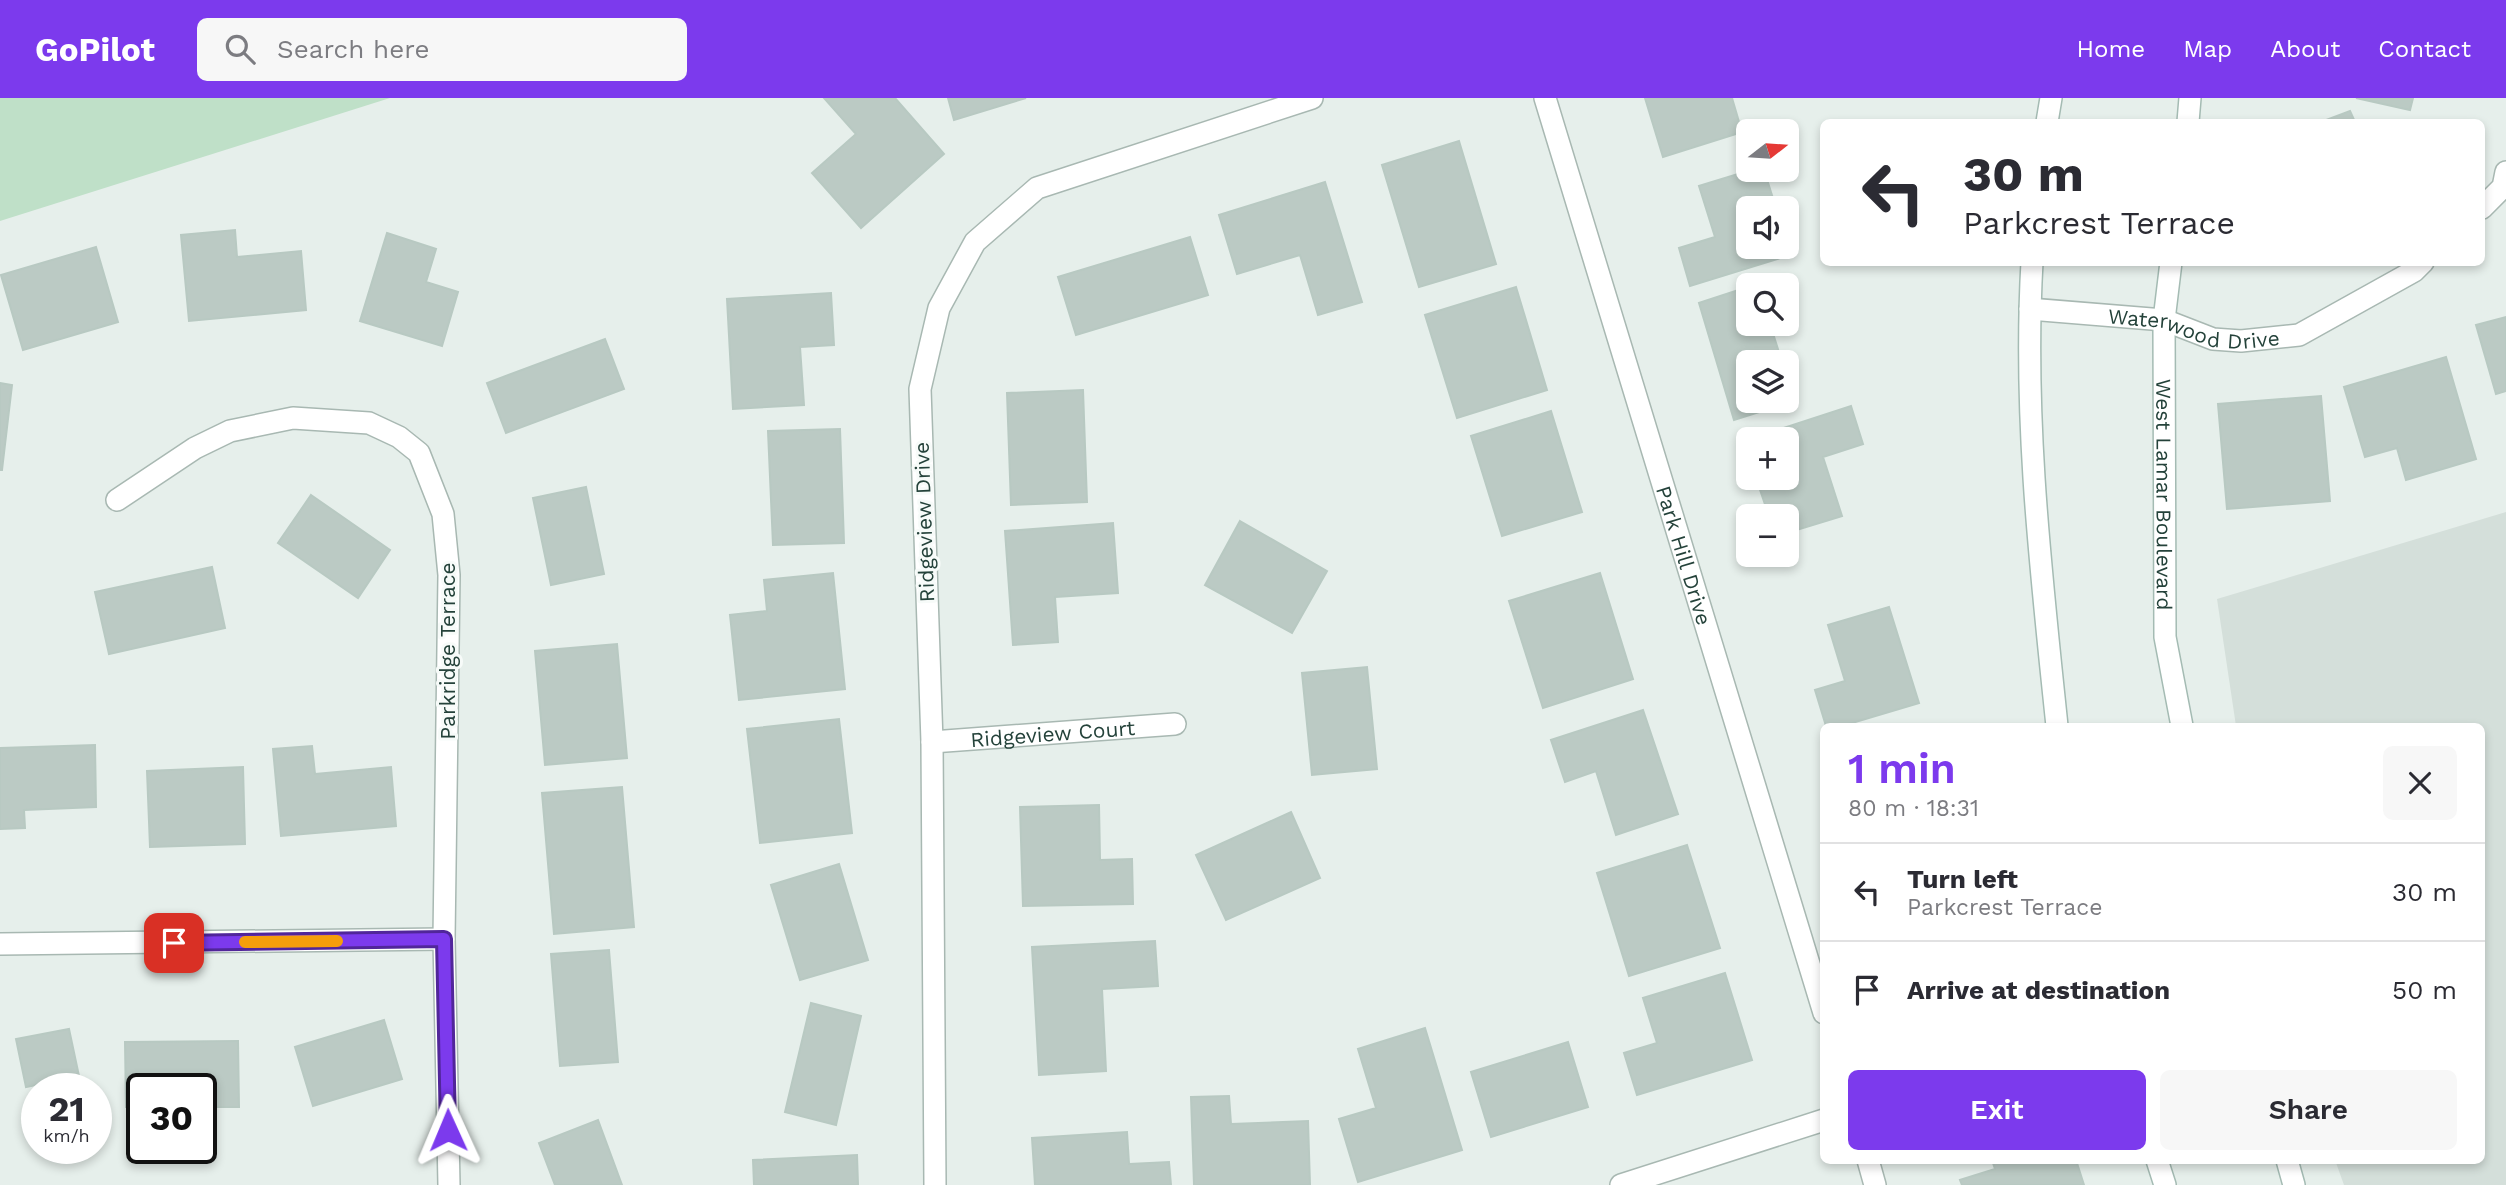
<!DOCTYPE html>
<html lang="en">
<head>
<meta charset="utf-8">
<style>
	body { margin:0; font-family:"Work Sans",sans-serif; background:#f7f7f7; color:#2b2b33; height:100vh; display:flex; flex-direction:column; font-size:26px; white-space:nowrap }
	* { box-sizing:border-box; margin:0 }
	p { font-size:23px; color:#7c7c81 }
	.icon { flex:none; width:38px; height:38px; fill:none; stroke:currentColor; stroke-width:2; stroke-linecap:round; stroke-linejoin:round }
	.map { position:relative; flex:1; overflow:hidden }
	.panel { position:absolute; left:1820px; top:625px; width:665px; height:441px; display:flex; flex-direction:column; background:#fff; border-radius:10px; box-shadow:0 4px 10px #0003 }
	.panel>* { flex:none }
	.guide { position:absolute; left:1820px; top:21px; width:665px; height:147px; border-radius:10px; box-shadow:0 4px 10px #0003; background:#fff; color:#2b2b33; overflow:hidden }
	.needle { width:46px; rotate:73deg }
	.tools { position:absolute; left:1736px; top:21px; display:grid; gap:14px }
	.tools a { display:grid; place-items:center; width:63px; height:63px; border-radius:10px; background:#fff; box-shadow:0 4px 10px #0003; font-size:35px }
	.speed { position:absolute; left:21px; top:975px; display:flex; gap:14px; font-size:35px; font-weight:700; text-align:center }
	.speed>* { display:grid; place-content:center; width:91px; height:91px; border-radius:50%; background:#fff; box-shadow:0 4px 10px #0003; line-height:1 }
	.speed small { font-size:18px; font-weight:400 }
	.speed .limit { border:4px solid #111; border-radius:10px; background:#fff; color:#111 }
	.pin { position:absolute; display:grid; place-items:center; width:60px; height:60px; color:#fff; margin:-30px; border-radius:14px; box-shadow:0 4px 10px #0006 }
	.me { position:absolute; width:77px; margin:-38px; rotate:359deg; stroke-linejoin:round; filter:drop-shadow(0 0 5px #0008) }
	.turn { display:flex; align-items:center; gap:24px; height:147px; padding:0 28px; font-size:32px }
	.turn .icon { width:91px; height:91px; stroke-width:2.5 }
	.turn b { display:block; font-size:49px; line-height:60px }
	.round { display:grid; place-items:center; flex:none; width:74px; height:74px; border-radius:10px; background:#f7f7f7 }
	.summary { display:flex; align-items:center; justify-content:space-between; height:119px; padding:0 28px }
	h1 { font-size:42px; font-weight:600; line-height:52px; color:#7c3aed }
	.button { display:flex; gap:14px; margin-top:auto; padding:14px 28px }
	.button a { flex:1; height:80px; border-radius:10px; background:#7c3aed; color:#fff; font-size:28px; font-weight:600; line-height:80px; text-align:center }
	.button a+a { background:#f7f7f7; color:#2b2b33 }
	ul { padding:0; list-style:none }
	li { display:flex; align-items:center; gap:21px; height:98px; padding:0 28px; border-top:2px solid #e1e1e2 }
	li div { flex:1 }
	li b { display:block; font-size:26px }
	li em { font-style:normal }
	header { display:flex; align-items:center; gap:42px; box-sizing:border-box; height:98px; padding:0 35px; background:#7c3aed; color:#fff }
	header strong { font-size:33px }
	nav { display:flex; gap:38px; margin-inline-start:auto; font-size:24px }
	.search { width:490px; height:63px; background:#f7f7f7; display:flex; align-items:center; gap:18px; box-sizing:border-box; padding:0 24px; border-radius:10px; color:#7c7c81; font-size:26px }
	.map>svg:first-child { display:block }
	.built { fill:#d4dfda }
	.green { fill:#bfe0c8 }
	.building { fill:#bbcac4; stroke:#b8c9c2; stroke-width:2 }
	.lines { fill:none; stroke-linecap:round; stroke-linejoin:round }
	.street-casing { stroke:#a8b8b2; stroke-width:24 }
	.secondary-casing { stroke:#a4bbb3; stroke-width:24 }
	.street { stroke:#fff; stroke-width:21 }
	.secondary { stroke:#fff; stroke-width:21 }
	.route-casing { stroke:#51269a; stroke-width:18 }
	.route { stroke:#7c3aed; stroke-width:12 }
	.slow { stroke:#f59e0b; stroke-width:12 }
	.labels { text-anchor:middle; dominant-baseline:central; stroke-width:6; stroke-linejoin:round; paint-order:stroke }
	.street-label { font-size:21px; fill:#24423a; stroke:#f7fbf9 }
</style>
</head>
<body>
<header>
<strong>GoPilot</strong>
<div class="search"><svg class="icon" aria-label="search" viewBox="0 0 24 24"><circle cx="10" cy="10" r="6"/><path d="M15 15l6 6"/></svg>Search here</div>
<nav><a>Home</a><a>Map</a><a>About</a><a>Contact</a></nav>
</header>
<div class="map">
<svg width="2506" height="1087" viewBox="0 0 2506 1087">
	<rect width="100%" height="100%" fill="#e6efeb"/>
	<path class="built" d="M2506 414V1087H2344L2335 1062H2482V628H2236L2217 501Z"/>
	<path class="green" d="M0 0H390L0 123Z"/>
	<path class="building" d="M824 0H895L944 56 861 130 812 75 856 36Z
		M948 0H1026L954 22Z
		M1645 0H1732L1742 34 1663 59Z
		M2356 0H2413L2410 12Z
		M2350 13 2355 24H2321Z
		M1459 43 1496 166 1419 189 1382 67Z
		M1751 72H1764L1776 110H1748V149H1787V146L1790 157 1690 188 1679 150 1715 139 1699 88Z
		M1325 84 1362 204 1318 217 1300 157 1237 176 1219 117Z
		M235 132 237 159 301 153 306 212 189 223 181 137Z
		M387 135 436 151 426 184 458 194 442 248 360 223Z
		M1190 139 1208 197 1076 237 1058 179Z
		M96 149 118 224 23 252 1 177Z
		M1516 189 1547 292 1457 320 1425 217Z
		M1748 189V226H1770L1782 264H1748V303H1787V279L1794 303 1734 322 1699 205Z
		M831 195 834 247 800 249 804 307 733 311 727 201Z
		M2506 219V293L2496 296 2476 227Z
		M605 241 624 291 506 335 487 285Z
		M2446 259 2476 361 2406 382 2397 350 2365 359 2344 289Z
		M0 285 12 287 2 372H0Z
		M1083 292 1087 404 1011 407 1007 295Z
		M2321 298 2330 403 2227 411 2218 306Z
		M1851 308 1863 346 1823 359 1842 418 1787 435V418H1769L1756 380H1787V341H1750Z
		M1551 313 1582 414 1502 438 1471 338Z
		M840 331 844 445 773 447 768 333Z
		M586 389 604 476 551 487 533 400Z
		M311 397 390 452 358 500 278 445Z
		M1240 423 1327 473 1292 535 1205 487Z
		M1113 425 1118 495 1055 499 1058 544 1013 547 1005 433Z
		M212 469 225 530 109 556 95 494Z
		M833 475 845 591 739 602 730 517 767 513 764 482Z
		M1600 475 1633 581 1543 610 1509 503Z
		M1889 509 1919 605 1842 628H1826L1815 592 1845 583 1828 527Z
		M617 546 627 660 545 667 535 553Z
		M1367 569 1377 671 1312 677 1302 575Z
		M1643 612 1678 716 1616 737 1596 673 1565 684 1551 642Z
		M839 621 852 735 760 745 747 631Z
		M95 647 96 709 24 712 25 730 0 731V650Z
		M312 648 315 676 391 669 396 728 281 738 273 651Z
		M243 669 245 746 150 749 147 673Z
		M622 689 634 829 554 836 542 695Z
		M1099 707 1100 762 1132 761 1133 806 1023 808 1020 709Z
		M1291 714 1320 780 1226 822 1196 757Z
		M1687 747 1720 850 1629 878 1597 775Z
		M839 766 868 862 800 882 771 787Z
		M1155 843 1158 888 1102 891 1106 973 1039 977 1032 849Z
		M609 852 618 964 560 968 551 856Z
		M1725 875 1752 962 1637 997 1624 955 1657 945 1643 900Z
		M811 905 861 918 836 1027 785 1014Z
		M384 922 402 981 313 1008 295 949Z
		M1425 930 1462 1052 1358 1084 1339 1021 1376 1010 1358 951Z
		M69 931 79 978 26 989 16 941Z
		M238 943 239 1009H201V990H142V1009H126L125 944Z
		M1568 944 1588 1009 1491 1039 1471 974Z
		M1229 998 1231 1026 1308 1023 1310 1087H1194L1191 999Z
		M598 1022 622 1087H555L539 1045Z
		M1127 1034 1129 1066 1169 1064 1171 1087H1035L1032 1040Z
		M857 1057 858 1087H754L753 1062Z
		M1992 1062H2076L2084 1087H1962L1960 1082 1995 1071Z"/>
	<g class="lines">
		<g class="street-casing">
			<g id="street">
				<path id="s1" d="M1545 0 1824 915"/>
				<path d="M2482 110 2503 89 2506 74"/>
				<path id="s2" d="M2030 211 2164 222 2213 241 2241 243 2299 237 2414 173 2423 164"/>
				<path d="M117 402 195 350 230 333 293 320 369 325 399 339 419 355 443 416 449 477 444 841 449 1087"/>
				<path id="s3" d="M932 644 1175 626"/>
				<path d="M0 846 444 841"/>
				<path d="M1868 1062 1875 1087"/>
				<path d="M935 1087 932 644 920 291 939 210 975 144 1037 90 1312 0"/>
				<path d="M1621 1087 1824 1022"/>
			</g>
		</g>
		<g class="secondary-casing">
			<g id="secondary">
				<path d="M2047 24 2051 0"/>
				<path d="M2188 24 2190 0"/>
				<path d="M2032 164C2023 320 2041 474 2057 628"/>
				<path id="s4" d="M2171 164 2164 222 2165 539 2182 628"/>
				<path d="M2157 1062 2165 1087"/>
				<path d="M2287 1062 2294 1087"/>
			</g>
		</g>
		<use href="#street" class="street"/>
		<use href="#secondary" class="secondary"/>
	</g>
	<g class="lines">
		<g class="route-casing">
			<path id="route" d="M174 845 444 841 448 1032"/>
		</g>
		<use href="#route" class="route"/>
		<path class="slow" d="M245 844 337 843"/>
	</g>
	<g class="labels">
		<g class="street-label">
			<text stroke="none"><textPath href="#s2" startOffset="166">Waterwood Drive</textPath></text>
			<text stroke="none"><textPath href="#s4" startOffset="233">West Lamar Boulevard</textPath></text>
			<text transform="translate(924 424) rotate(-92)">Ridgeview Drive</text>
			<text stroke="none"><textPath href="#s1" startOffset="478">Park Hill Drive</textPath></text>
			<text transform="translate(447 553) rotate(-90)">Parkridge Terrace</text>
			<text stroke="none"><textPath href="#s3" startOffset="121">Ridgeview Court</textPath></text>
		</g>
	</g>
</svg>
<div class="tools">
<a><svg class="needle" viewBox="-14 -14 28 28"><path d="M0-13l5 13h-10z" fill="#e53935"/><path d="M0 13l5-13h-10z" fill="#7c7c81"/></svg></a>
<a><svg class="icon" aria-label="sound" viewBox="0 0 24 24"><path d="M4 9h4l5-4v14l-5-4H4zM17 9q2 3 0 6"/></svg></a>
<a><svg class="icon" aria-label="search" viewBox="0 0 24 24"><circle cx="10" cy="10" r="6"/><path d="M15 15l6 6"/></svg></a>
<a><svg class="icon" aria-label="layers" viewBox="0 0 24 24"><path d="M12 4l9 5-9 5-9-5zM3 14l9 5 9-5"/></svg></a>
<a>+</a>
<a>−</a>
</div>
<div class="speed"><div>21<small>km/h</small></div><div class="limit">30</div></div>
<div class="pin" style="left:174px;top:845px;background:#d93025"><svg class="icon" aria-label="arrive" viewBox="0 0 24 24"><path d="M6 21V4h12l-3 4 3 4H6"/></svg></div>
<svg class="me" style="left:448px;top:1032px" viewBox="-20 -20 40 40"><path d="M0-17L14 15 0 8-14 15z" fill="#7c3aed" stroke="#fff" stroke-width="4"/></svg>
<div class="guide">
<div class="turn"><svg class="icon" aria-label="left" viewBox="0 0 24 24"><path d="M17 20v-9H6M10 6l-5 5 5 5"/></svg><div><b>30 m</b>Parkcrest Terrace</div></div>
</div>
<section class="panel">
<div class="summary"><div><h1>1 min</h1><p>80 m · 18:31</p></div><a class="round"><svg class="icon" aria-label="close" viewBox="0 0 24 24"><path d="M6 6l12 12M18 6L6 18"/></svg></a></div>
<ul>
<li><svg class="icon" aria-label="left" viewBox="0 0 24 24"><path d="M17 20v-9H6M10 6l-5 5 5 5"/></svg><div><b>Turn left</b><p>Parkcrest Terrace</p></div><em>30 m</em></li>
<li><svg class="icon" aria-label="arrive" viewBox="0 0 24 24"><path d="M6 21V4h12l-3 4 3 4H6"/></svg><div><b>Arrive at destination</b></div><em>50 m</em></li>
</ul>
<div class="button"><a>Exit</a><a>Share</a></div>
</section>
</div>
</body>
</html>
